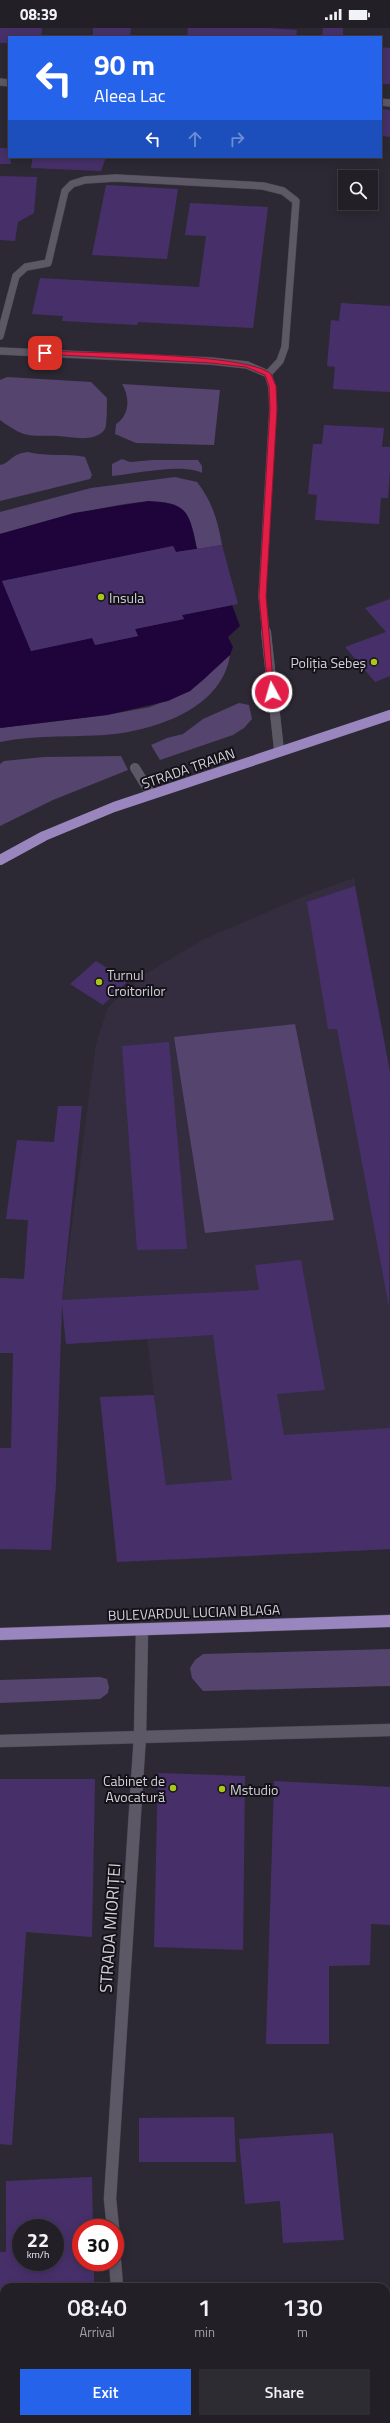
<!DOCTYPE html>
<html lang="en">
<head>
<meta charset="utf-8">
<style>
	body { margin:0; font-family:"Titillium Web",sans-serif; background:#2e2c33; color:#f1f3f6; height:100vh; display:flex; flex-direction:column; font-size:15px; white-space:nowrap }
	* { box-sizing:border-box; margin:0 }
	p { font-size:13px; color:#a2a2a7 }
	.icon { flex:none; width:22px; height:22px; fill:none; stroke:currentColor; stroke-width:2; stroke-linecap:round; stroke-linejoin:round }
	.map { position:relative; flex:1; overflow:hidden }
	.side { position:absolute; left:0px; top:2255px; width:390px; height:140px; display:flex; flex-direction:column; background:#221f27; border-radius:12px 12px 0 0; box-shadow:0 2px 10px #0003,0 0 0 1px #3f3d44 }
	.side>* { flex:none }
	.hud { position:absolute; left:8px; top:8px; width:374px; height:122px; border-radius:0px; box-shadow:0 2px 10px #0003,0 0 0 1px #3f3d44; background:#2563eb; color:#fff; overflow:hidden }
	.tools { position:absolute; left:338px; top:142px; display:grid; gap:8px }
	.tools a { display:grid; place-items:center; width:40px; height:40px; border-radius:0px; background:#221f27; box-shadow:0 2px 10px #0003,0 0 0 1px #3f3d44; font-size:20px }
	.speed { position:absolute; left:12px; top:2191px; display:flex; gap:8px; font-size:20px; font-weight:700; text-align:center }
	.speed>* { display:grid; place-content:center; width:52px; height:52px; border-radius:50%; background:#221f27; box-shadow:0 2px 10px #0003,0 0 0 1px #3f3d44; line-height:1 }
	.speed small { font-size:10px; font-weight:400 }
	.speed .limit { border:6px solid #d22; background:#fff; color:#111 }
	.pin { position:absolute; display:grid; place-items:center; width:34px; height:34px; color:#fff; margin:-17px; border-radius:8px; box-shadow:0 2px 6px #0006 }
	.me { position:absolute; width:44px; margin:-22px; rotate:354deg; stroke-linejoin:round; filter:drop-shadow(0 0 3px #0008) }
	.turn { display:flex; align-items:center; gap:14px; height:84px; padding:0 20px; font-size:18px }
	.turn .icon { width:52px; height:52px; stroke-width:2.5 }
	.turn b { display:block; font-size:28px; line-height:34px }
	.lanes { display:flex; align-items:center; height:38px; padding:0 20px; background:#0003; justify-content:center; gap:20px; direction:ltr }
	.lanes .off { opacity:.35 }
	.eta { display:flex; justify-content:space-evenly; align-items:center; height:68px; text-align:center }
	.eta b { font-size:24px; font-weight:600; line-height:28px }
	.action { display:flex; gap:8px; margin-top:auto; padding:8px 20px }
	.action a { flex:1; height:46px; border-radius:0px; background:#2563eb; color:#fff; font-size:16px; font-weight:600; line-height:46px; text-align:center }
	.action a+a { background:#2e2c33; color:#f1f3f6 }
	.status { display:flex; justify-content:space-between; align-items:center; height:28px; padding:0 20px; background:#221f27; direction:ltr }
	.status svg { height:11px; fill:currentColor }
	.map>svg:first-child { display:block }
	.built { fill:#332d3f }
	.green { fill:#54446e }
	.water { fill:#1f043c }
	.building { fill:#47306a; fill-rule:evenodd }
	.lines { fill:none; stroke-linecap:round; stroke-linejoin:round }
	.minor-far2-casing { stroke:#4a4751; stroke-width:8 }
	.minor-far1-casing { stroke:#4a4751; stroke-width:10 }
	.minor-casing { stroke:#4a4751; stroke-width:13 }
	.major-far1-casing { stroke:#4a4751; stroke-width:10 }
	.major-casing { stroke:#4a4751; stroke-width:13 }
	.minor-far2 { stroke:#5d5866; stroke-width:7 }
	.minor-far1 { stroke:#5d5866; stroke-width:10 }
	.minor { stroke:#5d5866; stroke-width:12 }
	.major-far1 { stroke:#9a86be; stroke-width:10 }
	.major { stroke:#9a86be; stroke-width:12 }
	.route { fill:#e11d48; stroke:#92132f }
	.poi-dot { fill:#a9c71b; stroke:#141218; stroke-width:1.5 }
	.labels { text-anchor:middle; dominant-baseline:central; stroke-width:4; stroke-linejoin:round; paint-order:stroke }
	.poi-label { font-size:14px; fill:#d3d1d8; stroke:#141218; text-anchor:start }
	.street-label { font-size:14px; fill:#d3d1d8; stroke:#141218 }
	.near-street-label { font-size:17px; fill:#d3d1d8; stroke:#141218 }
</style>
</head>
<body>
<div class="status"><b>08:39</b><svg viewBox="0 0 49 12"><path d="M0 12V9h3v3zM5 12V6h3v6zM10 12V3h3v9zM15 12V0h3v12zM26 1h20v11H26zM47 4h2v5h-2z"/></svg></div>
<div class="map">
<svg width="390" height="2395" viewBox="0 0 390 2395">
	<rect width="100%" height="100%" fill="#2d2934"/>
	<path class="built" d="M354 850 390 1044V1521L173 1532 166 1457 147 1311 66 1316 62 1272 96 1016 108 979 144 947 202 912 309 866Z"/>
	<path class="green" d="M7 349 91 354 107 370C107 374 107 399 105 401 95 415 73 409 58 408 47 407 36 409 24 406 15 403 7 397 0 392V352Z
		M122 356 220 362 214 417 136 415 115 406 116 396C130 387 130 369 122 356Z
		M28 424C47 429 66 425 85 429L92 447 90 451 0 473V437C11 435 10 426 28 424Z
		M122 431 130 434 153 432H198L202 438V445C181 435 136 446 112 448V436Z
		M175 449 197 454C212 473 218 493 222 517L197 521C194 505 192 491 179 480 156 459 31 498 0 506V484L91 460Z
		M230 627C222 679 161 700 115 706 77 710 38 706 0 714V700L107 687 150 679 190 663Z
		M239 675 249 677 252 691 244 700 233 707 160 732 151 717 167 710 183 706 203 691Z
		M121 728 128 742 53 772 0 798V736L4 733 44 729Z
		M295 996 334 1192 205 1205 174 1009Z
		M390 1621V1658L203 1663 192 1650 190 1640 195 1632 203 1626Z
		M100 1649 107 1651 109 1659 108 1665 100 1671 0 1675V1652Z"/>
	<path class="water" d="M148 473C189 475 189 484 197 521L176 524 173 518 2 553 31 623 92 610 96 617 138 608 135 601 184 591 182 587 232 577 240 598 228 609 233 619 230 627 203 652 190 663 168 673 107 687 0 700V506L74 485Z"/>
	<path class="building" d="M0 0H42L41 9H9V15H0Z
		M93 0H131L130 9 93 8Z
		M188 0H268L297 2 296 9H187Z
		M323 0H343V9H322Z
		M381 19 390 20V56H381Z
		M381 81 390 82V109L381 108Z
		M0 120H9L11 136H0Z
		M33 129H106L101 143 31 140Z
		M0 148 37 149 34 185 18 194 15 213 0 212Z
		M106 157 178 161 167 231 92 227Z
		M190 175 268 179 253 300 138 294 137 297 62 293 63 288 32 286 40 250 199 259 206 208 185 207Z
		M341 275 390 278V364L333 361 335 339 327 338 331 292 339 293Z
		M324 397 384 400 382 419H390V440L388 470H381L379 496 315 492 317 467 308 466 313 416H322Z
		M222 517 238 576 182 587 184 591 135 601 138 608 95 617 92 610 31 623 2 553 173 518 176 524Z
		M390 571V648L375 654 345 619 386 604 365 580Z
		M355 858 390 1044 389 1279 337 1001H328L307 874Z
		M96 933 128 953 103 977 70 956Z
		M169 1014 187 1221 137 1222 122 1018Z
		M58 1078H82L62 1272 259 1262 255 1237 301 1232 325 1362 277 1366 284 1407 390 1400V1521L117 1534 100 1369 154 1367 166 1457 232 1452 213 1307 66 1316 62 1277 56 1455 51 1522 0 1521V1420H11L13 1325H0V1250L24 1251 28 1192 6 1191 17 1112 54 1114Z
		M158 1745 245 1748 243 1922 154 1919Z
		M0 1751H95L92 1909 26 1904 12 2117 0 2116Z
		M274 1753 390 1759V1897L371 1896 370 1937 329 1938V2016H266Z
		M234 2089 236 2134H139V2090Z
		M333 2105 344 2212 283 2215 280 2173 245 2176 239 2111Z
		M92 2149 93 2200H81V2234H94V2259H4V2364L3 2395H0V2224H6V2153ZM21 2200H55V2234H21Z
		M387 2386 389 2395H281L280 2391H386Z"/>
	<g class="lines">
		<g class="minor-far2-casing">
			<path id="minor-far2" d="M0 54 9 55
				M381 74 390 75
				M0 308 16 248 26 239 48 235 65 163 72 156 85 152 116 150 263 158 283 163 296 173 285 319 280 333 268 346
				M0 323 211 333 247 337 268 346 272 359 273 381 262 569 266 605"/>
		</g>
		<g class="minor-far1-casing">
			<path id="minor-far1" d="M266 604 279 722
				M135 740 151 766"/>
		</g>
		<g class="minor-casing">
			<path id="minor" d="M0 1713 390 1702
				M113 2200 110 2171 140 1707 142 1601
				M115 2233 117 2259
				M151 2391 152 2395"/>
		</g>
		<g class="major-far1-casing">
			<path id="major-far1" d="M0 832 44 808 114 779 390 687"/>
		</g>
		<g class="major-casing">
			<path id="major" d="M0 1606 390 1593"/>
		</g>
		<use href="#minor-far2" class="minor-far2"/>
		<use href="#minor-far1" class="minor-far1"/>
		<use href="#minor" class="minor"/>
		<use href="#major-far1" class="major-far1"/>
		<use href="#major" class="major"/>
	</g>
	<path class="route" d="M45 323C85 325 248 325 271 346L276 358 277 381 266 568 274 666 268 664 259 568 270 381 269 358 265 347 246 339 211 335 43 326Z"/>
	<g class="poi-dot">
		<circle cx="101" cy="569" r="4"/>
		<circle cx="374" cy="634" r="4"/>
		<circle cx="99" cy="954" r="4"/>
		<circle cx="173" cy="1760" r="4"/>
		<circle cx="222" cy="1761" r="4"/>
	</g>
	<g class="labels">
		<g class="poi-label">
			<text x="109" y="569">Insula</text>
			<text x="366" y="634" text-anchor="end">Poliția Sebeș</text>
			<text x="107" y="946">Turnul<tspan x="107" dy="16">Croitorilor</tspan></text>
			<text x="165" y="1752" text-anchor="end">Cabinet de<tspan x="165" dy="16">Avocatură</tspan></text>
			<text x="230" y="1761">Mstudio</text>
		</g>
		<g class="street-label">
			<text transform="translate(188 740) rotate(-19)">STRADA TRAIAN</text>
			<text transform="translate(194 1584) rotate(-2)">BULEVARDUL LUCIAN BLAGA</text>
		</g>
		<g class="near-street-label">
			<text transform="translate(110 1900) rotate(-86)">STRADA MIORIȚEI</text>
		</g>
	</g>
</svg>
<div class="tools">
<a><svg class="icon" aria-label="search" viewBox="0 0 24 24"><circle cx="10" cy="10" r="6"/><path d="M15 15l6 6"/></svg></a>
</div>
<div class="speed"><div>22<small>km/h</small></div><div class="limit">30</div></div>
<div class="pin" style="left:45px;top:325px;background:#d93025"><svg class="icon" aria-label="arrive" viewBox="0 0 24 24"><path d="M6 21V4h12l-3 4 3 4H6"/></svg></div>
<svg class="me" style="left:272px;top:664px" viewBox="-20 -20 40 40"><circle r="17" fill="#e11d48" stroke="#fff" stroke-width="3"/><path d="M0-11L8 9 0 5-8 9z" fill="#fff"/></svg>
<div class="hud">
<div class="turn"><svg class="icon" aria-label="left" viewBox="0 0 24 24"><path d="M17 20v-9H6M10 6l-5 5 5 5"/></svg><div><b>90 m</b>Aleea Lac</div></div>
<div class="lanes"><svg class="icon" aria-label="left" viewBox="0 0 24 24"><path d="M17 20v-9H6M10 6l-5 5 5 5"/></svg><svg class="icon off" aria-label="ahead" viewBox="0 0 24 24"><path d="M12 20V5M6 11l6-6 6 6"/></svg><svg class="icon off" aria-label="right" viewBox="0 0 24 24"><path d="M7 20v-9h11M14 6l5 5-5 5"/></svg></div>
</div>
<section class="side">
<div class="eta">
<div><b>08:40</b><p>Arrival</p></div>
<div><b>1</b><p>min</p></div>
<div><b>130</b><p>m</p></div>
</div>
<div class="action"><a>Exit</a><a>Share</a></div>
</section>
</div>
</body>
</html>
